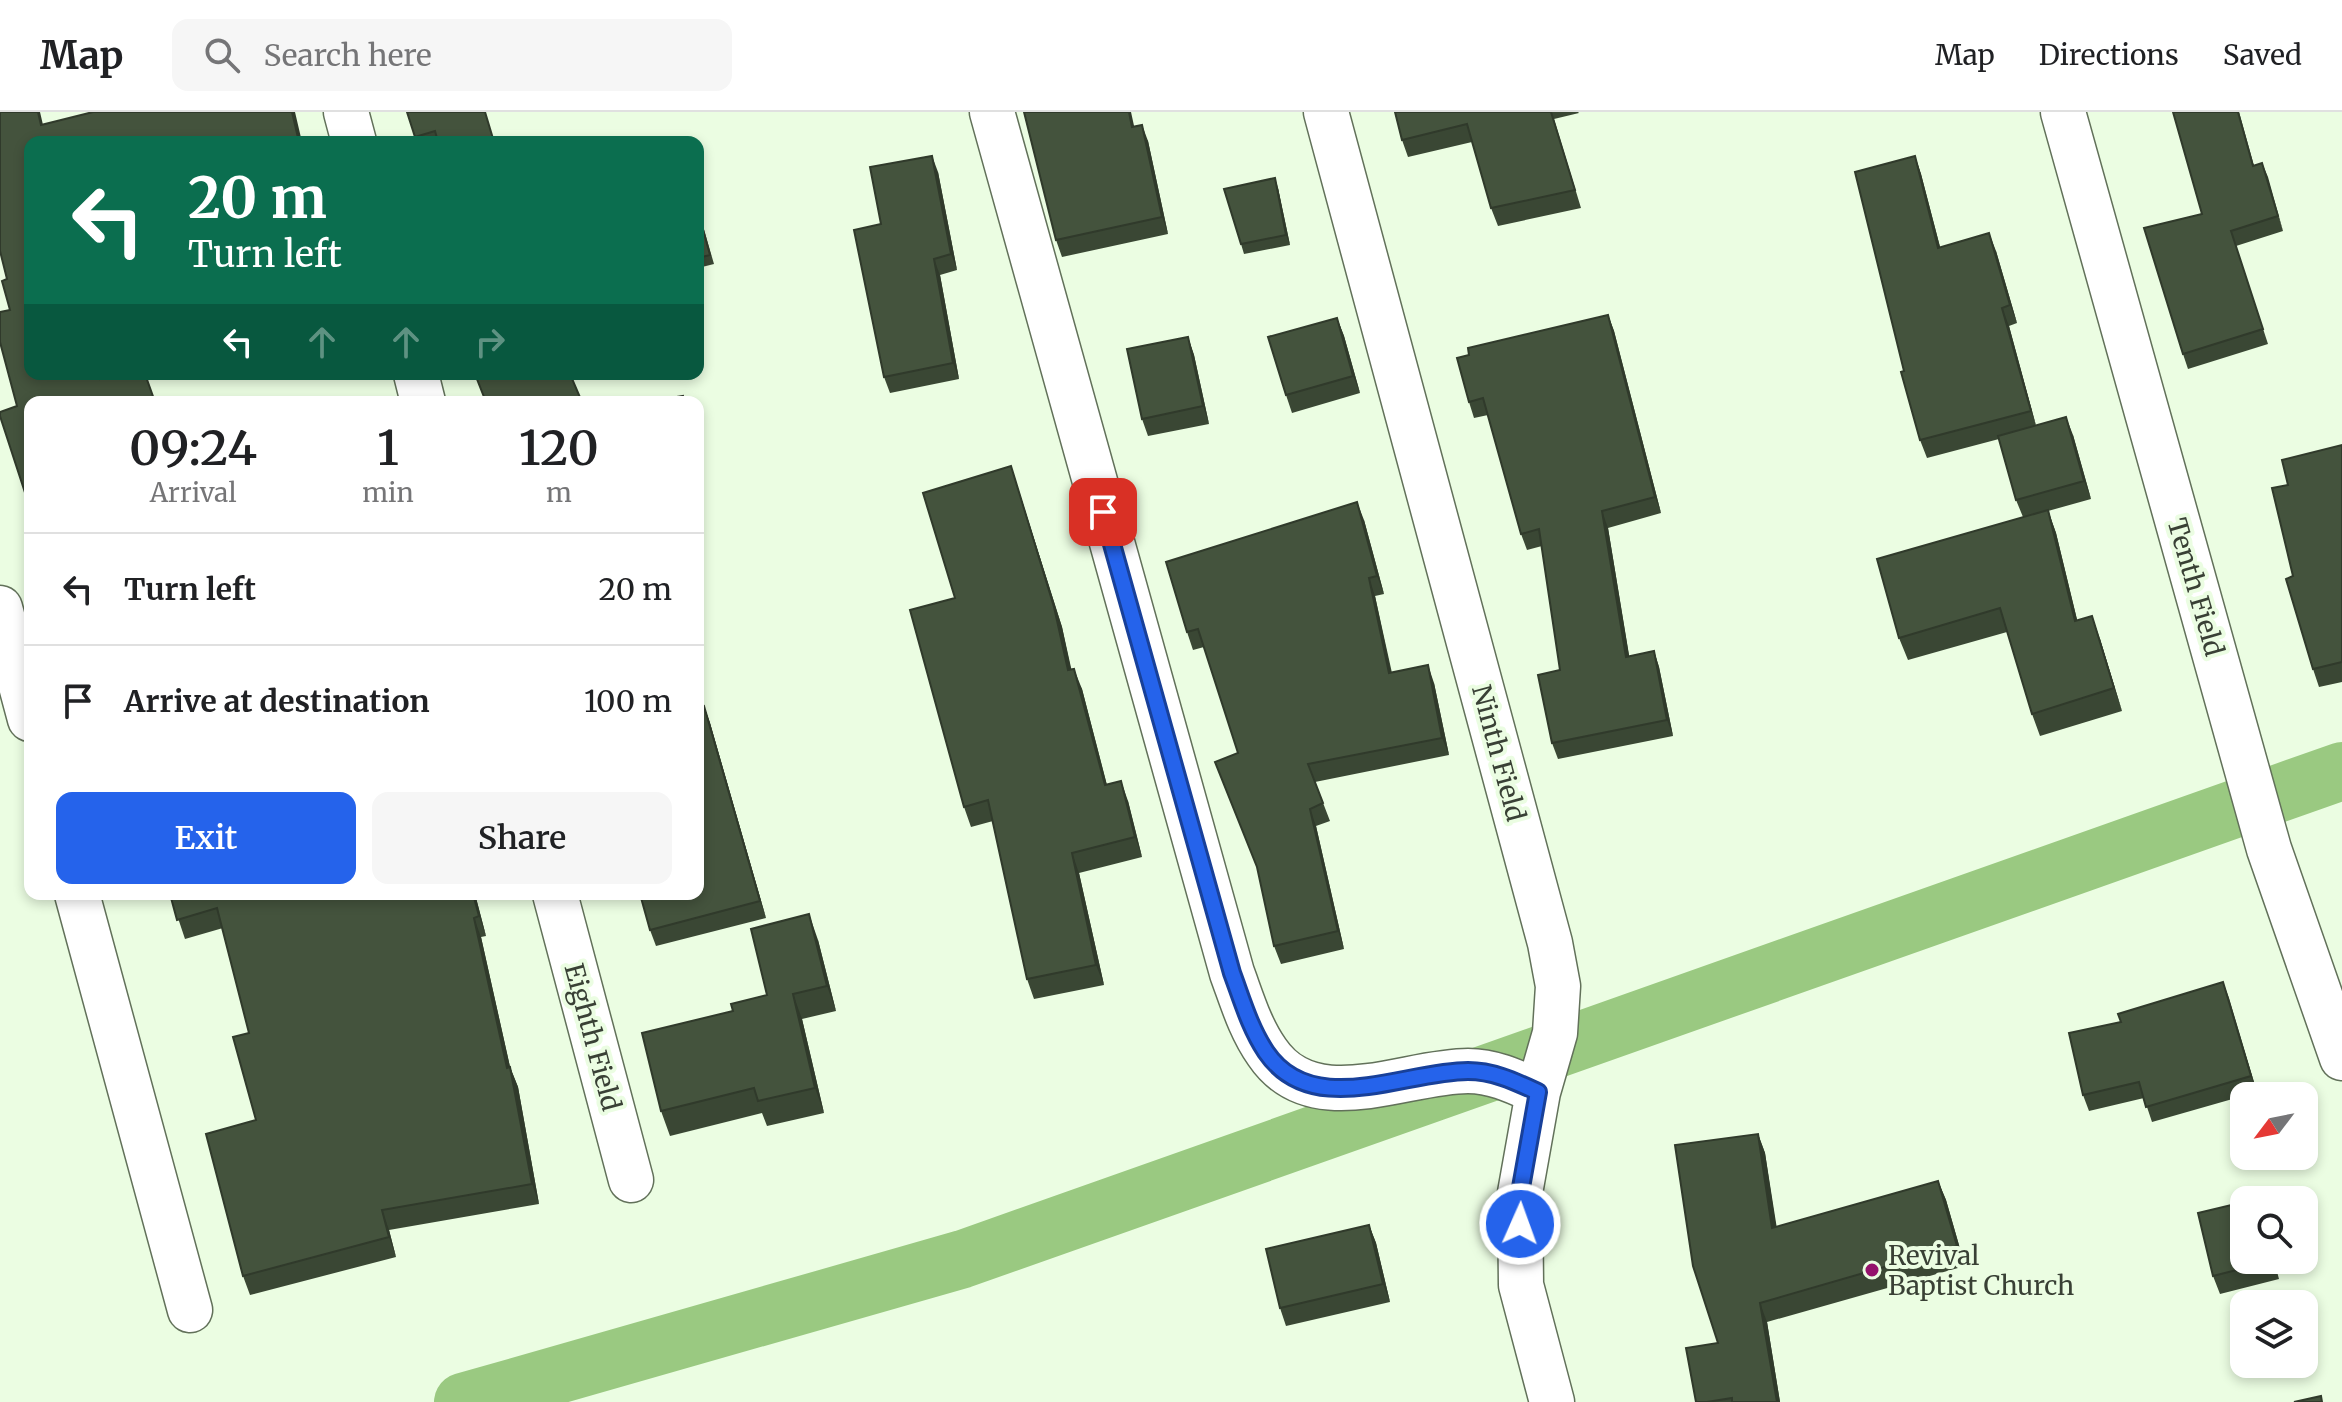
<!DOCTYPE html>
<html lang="en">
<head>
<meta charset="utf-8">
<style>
	body { margin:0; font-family:Merriweather,serif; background:#f6f6f6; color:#202124; height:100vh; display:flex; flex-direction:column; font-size:30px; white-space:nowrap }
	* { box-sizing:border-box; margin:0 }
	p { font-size:26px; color:#757577 }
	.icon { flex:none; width:44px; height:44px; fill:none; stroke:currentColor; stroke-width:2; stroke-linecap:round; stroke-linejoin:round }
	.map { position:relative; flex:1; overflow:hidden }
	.side { position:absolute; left:24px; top:284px; width:680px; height:504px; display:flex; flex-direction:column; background:#fff; border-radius:16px; box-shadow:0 4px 12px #0003 }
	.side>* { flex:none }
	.guide { position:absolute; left:24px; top:24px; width:680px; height:244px; border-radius:16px; box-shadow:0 4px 12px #0003; background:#0b6e4f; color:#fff; overflow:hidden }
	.needle { width:52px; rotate:238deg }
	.tools { position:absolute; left:2230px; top:970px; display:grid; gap:16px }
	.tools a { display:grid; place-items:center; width:88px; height:88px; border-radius:16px; background:#fff; box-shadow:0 4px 12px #0003; font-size:40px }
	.pin { position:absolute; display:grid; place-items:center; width:68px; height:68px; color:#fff; margin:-34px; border-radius:16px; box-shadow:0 4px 12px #0006 }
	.me { position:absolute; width:88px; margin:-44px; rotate:2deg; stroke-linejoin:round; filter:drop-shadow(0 0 6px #0008) }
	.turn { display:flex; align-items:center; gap:28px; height:168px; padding:0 32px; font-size:36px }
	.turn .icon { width:104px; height:104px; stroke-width:2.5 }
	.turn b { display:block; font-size:56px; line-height:68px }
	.lanes { display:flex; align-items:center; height:76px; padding:0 32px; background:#0003; justify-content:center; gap:40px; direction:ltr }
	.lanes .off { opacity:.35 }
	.eta { display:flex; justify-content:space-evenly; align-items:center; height:136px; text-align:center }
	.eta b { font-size:48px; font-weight:600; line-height:56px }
	.button { display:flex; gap:16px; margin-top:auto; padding:16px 32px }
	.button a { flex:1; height:92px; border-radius:16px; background:#2563eb; color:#fff; font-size:32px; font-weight:600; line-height:92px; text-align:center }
	.button a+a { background:#f6f6f6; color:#202124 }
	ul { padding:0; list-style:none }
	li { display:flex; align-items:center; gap:24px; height:112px; padding:0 32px; border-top:2px solid #e0e0e0 }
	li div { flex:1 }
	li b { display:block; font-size:30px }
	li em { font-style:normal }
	header { display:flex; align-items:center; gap:48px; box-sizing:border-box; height:112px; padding:0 40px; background:#fff; border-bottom:2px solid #e0e0e0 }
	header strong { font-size:38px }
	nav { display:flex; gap:44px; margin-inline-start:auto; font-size:28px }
	.search { width:560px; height:72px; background:#f6f6f6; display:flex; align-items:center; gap:20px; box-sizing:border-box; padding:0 28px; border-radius:16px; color:#757577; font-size:30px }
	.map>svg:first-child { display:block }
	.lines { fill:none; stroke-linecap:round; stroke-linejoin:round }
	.canal { stroke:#9ac981; stroke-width:58 }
	.minor-casing { stroke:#62715a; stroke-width:47 }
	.minor { stroke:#fff; stroke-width:44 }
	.wall { fill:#3a4734 }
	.shaded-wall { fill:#303a2b }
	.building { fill:#44533d; stroke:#303a2b; stroke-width:2 }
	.route-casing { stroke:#184099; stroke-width:20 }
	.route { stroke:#2563eb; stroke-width:14 }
	.poi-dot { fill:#94126c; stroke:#ebfde2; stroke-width:3 }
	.labels { text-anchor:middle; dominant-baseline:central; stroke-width:8; stroke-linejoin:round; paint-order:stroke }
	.street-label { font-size:26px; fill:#394035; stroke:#ebfde2 }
	.poi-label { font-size:26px; fill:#394035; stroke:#ebfde2; text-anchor:start }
</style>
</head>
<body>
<header>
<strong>Map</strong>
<div class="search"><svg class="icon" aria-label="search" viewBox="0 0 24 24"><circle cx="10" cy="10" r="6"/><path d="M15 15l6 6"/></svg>Search here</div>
<nav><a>Map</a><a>Directions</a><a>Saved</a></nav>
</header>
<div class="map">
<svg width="2342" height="1290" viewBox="0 0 2342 1290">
	<rect width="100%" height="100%" fill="#ebfde2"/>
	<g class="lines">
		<path class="canal" d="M463 1290 963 1147 2342 659"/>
		<g class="minor-casing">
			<path id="minor" d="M346 0 354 30
				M992 0 1232 861C1242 888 1250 916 1267 940 1313 1008 1404 959 1468 959 1494 959 1516 970 1538 980
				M1326 0 1550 831 1558 874 1555 921 1538 980 1520 1081 1521 1173 1552 1290
				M2063 0 2269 737 2342 946
				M416 262 423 290
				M0 496 30 607
				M77 782 190 1198
				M555 782 631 1068"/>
		</g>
		<use href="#minor" class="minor"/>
	</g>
	<path class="wall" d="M407 0 495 30H417Z
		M1395 0H1578L1579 1 1554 7 1581 96 1498 114 1491 96 1472 30 1408 45 1402 28Z
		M1134 14 1148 29 1168 122 1062 145 1056 128Z
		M1915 44 1921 62 1940 135 1996 139 2017 211 2009 214 2036 314 2073 323 2091 387 2048 399 2056 421 2077 508 2100 527 2122 599 2040 624 2032 602 2007 520 1908 548 1899 526 2023 405 2016 388 1999 327 1927 346 1920 328 1904 259Z
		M2262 51 2283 119 2236 134 2268 232 2188 257 2183 242 2202 102 2254 54Z
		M938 60 957 158 940 163 959 267 890 281 884 265 881 112Z
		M1278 76 1290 133 1244 142 1241 132Z
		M698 97 714 152 698 156Z
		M1608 203 1614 219 1661 401 1608 416 1629 544 1654 539 1659 555 1673 624 1558 647 1552 631 1560 558 1542 434 1527 438 1521 422 1488 303 1474 306 1469 290Z
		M1337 206 1344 224 1360 281 1292 301 1286 283Z
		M1188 225 1194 243 1209 312 1148 324 1142 307Z
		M2342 333V570L2319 575 2313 557 2293 464 2288 373Z
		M1011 354 1062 515 1071 558 1082 577 1107 673 1128 689 1142 745 1079 761 1104 873 1034 887 1027 867 993 709 971 715 964 695 955 486Z
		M1364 408 1384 482 1375 484 1392 561 1434 571 1449 643 1315 670 1330 709 1316 714 1344 837 1281 852 1274 834 1238 641 1204 535 1193 538 1187 520Z
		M704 594 710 611 766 806 656 834 650 818Z
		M170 782H475L486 824 481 825 510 955 518 975 539 1092 389 1118 396 1145 250 1183 243 1164 256 1008 249 921 223 816 185 827Z
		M818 828 836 899 802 907 824 1001 767 1014 762 1001 670 1024 661 999Z
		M2223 870 2257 980 2152 1010 2144 986 2089 999 2083 983 2121 910Z
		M1758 1022 1765 1041 1776 1115 1938 1069 1946 1088 1965 1154 1767 1210 1780 1290H1696L1718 1231Z
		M1369 1113 1376 1131 1390 1190 1286 1214 1280 1196Z
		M2244 1148H2274L2279 1167 2220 1182 2213 1164Z"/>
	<path class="shaded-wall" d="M38 0H40L47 30 41 13Z
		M292 0H295L302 30H299Z
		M1129 0H1131L1138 32 1132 15Z
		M2238 0H2239L2258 68 2253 54Z
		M1142 13 1148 29 1168 122 1162 105Z
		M932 44 938 60 957 158 951 142Z
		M1915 44 1921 62 1945 154 1938 136Z
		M2262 51 2268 65 2283 119 2278 104Z
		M1275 66 1278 76 1290 133 1286 123Z
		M1989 121 1996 139 2017 211 2010 193Z
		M934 147 940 163 959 267 953 251Z
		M2002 196 2009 214 2037 317 2031 299Z
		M1608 203 1614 219 1661 401 1655 385Z
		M1337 206 1344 224 1360 281 1353 264Z
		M1188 225 1194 243 1209 312 1203 294Z
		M2066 305 2073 323 2091 387 2084 369Z
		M1011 354 1062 515 1076 578 1068 558Z
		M1357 390 1364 408 1384 482 1377 464Z
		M2048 398 2056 421 2083 532 2075 509Z
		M1602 399 1608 416 1632 561 1626 545Z
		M1369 466 1375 484 1395 579 1389 561Z
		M2092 504 2100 527 2122 599 2114 576Z
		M1654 539 1659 555 1673 624 1667 608Z
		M1428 553 1434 571 1449 643 1442 626Z
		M1074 557 1082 577 1112 693 1105 673Z
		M704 594 710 611 766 806 760 789Z
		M1121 669 1128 689 1142 745 1135 725Z
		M1310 697 1316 714 1344 837 1338 819Z
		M1072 741 1079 761 1104 873 1096 853Z
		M473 782H475L486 824 479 804Z
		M809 802 818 828 836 899 827 874Z
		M474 806 481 825 513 968 510 955 518 975 539 1092 532 1072Z
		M2223 870 2229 886 2257 980 2251 964Z
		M793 882 802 907 824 1001 815 976Z
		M1758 1022 1765 1041 1780 1136 1772 1116Z
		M1938 1069 1946 1088 1965 1154 1957 1134Z
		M382 1098 389 1118 396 1145 389 1125Z
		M1369 1113 1376 1131 1390 1190 1383 1172Z
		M1760 1191 1767 1210 1780 1290H1777Z"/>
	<path class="building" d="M0 0H38L41 13 93 0H292L299 30H30V262H99L100 267 115 262H145L155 290H30V396L0 304V300L17 294 0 230V200L10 198 2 169 7 167 0 139Z
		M407 0H485L494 30H438L435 19 415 25Z
		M1024 0H1129L1132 15 1142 13 1162 105 1056 128Z
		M1395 0H1551L1575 78 1491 96 1467 12 1402 28Z
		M2173 0H2238L2253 54 2262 51 2278 104 2231 119 2263 217 2183 242 2144 116 2202 102Z
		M932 44 951 142 934 147 953 251 884 265 854 118 881 112 870 55Z
		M1915 44 1938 136 1989 121 2010 193 2002 196 2031 299 1920 328 1901 260 1904 259 1855 60Z
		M1275 66 1286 123 1241 132 1224 77Z
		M698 99 710 143 698 146Z
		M1608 203 1655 385 1602 399 1626 545 1654 539 1667 608 1552 631 1538 563 1560 558 1539 417 1521 422 1483 286 1469 290 1457 246 1469 243 1468 236Z
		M1337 206 1353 264 1286 283 1268 225Z
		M1188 225 1203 294 1142 307 1127 237Z
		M475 262H570L582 290H486Z
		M683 284 684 290H647Z
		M2066 305 2084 369 2016 388 1998 324Z
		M2342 333V550L2313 557 2286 467 2293 464 2272 376 2288 373 2282 348Z
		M1011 354 1054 495 1068 558 1074 557 1105 673 1121 669 1135 725 1072 741 1096 853 1027 867 988 688 964 695 910 498 955 486 923 381Z
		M1357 390 1377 464 1369 466 1389 561 1428 553 1442 626 1308 652 1323 691 1310 697 1338 819 1274 834 1257 755 1215 650 1238 641 1198 517 1187 520 1166 450Z
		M2048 398 2075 509 2092 504 2114 576 2032 602 2000 496 1899 526 1877 447Z
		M704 594 760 789 650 818 640 782H698V596Z
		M170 782H473L479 804 474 806 507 956 510 955 532 1072 382 1098 389 1125 243 1164 206 1022 256 1008 233 925 249 921 217 796 177 808Z
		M809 802 827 874 793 882 815 976 758 989 754 976 661 999 642 921 733 899 731 892 767 883 751 817Z
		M2223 870 2251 964 2146 995 2139 970 2083 983 2069 921 2121 910 2118 902Z
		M1758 1022 1772 1116 1938 1069 1957 1134 1760 1191 1777 1290H1732V1286L1707 1290H1696L1686 1236 1718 1231 1693 1154 1675 1033Z
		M2244 1090V1148H2272V1149L2213 1164 2198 1101Z
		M1369 1113 1383 1172 1280 1196 1266 1137Z
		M2321 1284 2322 1290H2294Z"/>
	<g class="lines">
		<g class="route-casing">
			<path id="route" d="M1103 400 1232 861C1242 888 1250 916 1266 940 1312 1008 1404 959 1468 959 1494 959 1516 970 1538 980L1520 1081V1112"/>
		</g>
		<use href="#route" class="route"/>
	</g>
	<circle class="poi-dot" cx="1872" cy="1158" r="8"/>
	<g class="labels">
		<g class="street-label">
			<text transform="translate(2196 475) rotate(74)">Tenth Field</text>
			<text transform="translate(1499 641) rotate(75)">Ninth Field</text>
			<text transform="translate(593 925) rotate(75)">Eighth Field</text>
		</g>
		<g class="poi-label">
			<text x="1888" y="1143">Revival<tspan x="1888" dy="30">Baptist Church</tspan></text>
		</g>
	</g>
</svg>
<div class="tools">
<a><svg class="needle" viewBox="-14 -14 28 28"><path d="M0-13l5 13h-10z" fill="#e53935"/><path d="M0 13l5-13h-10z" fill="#757577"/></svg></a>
<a><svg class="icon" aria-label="search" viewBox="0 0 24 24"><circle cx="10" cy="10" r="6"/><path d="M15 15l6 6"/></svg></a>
<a><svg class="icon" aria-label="layers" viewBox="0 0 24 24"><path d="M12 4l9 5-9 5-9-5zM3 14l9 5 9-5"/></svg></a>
</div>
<div class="pin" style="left:1103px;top:400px;background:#d93025"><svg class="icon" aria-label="arrive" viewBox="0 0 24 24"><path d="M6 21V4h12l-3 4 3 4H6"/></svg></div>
<svg class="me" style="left:1520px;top:1112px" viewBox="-20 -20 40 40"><circle r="17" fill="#2563eb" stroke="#fff" stroke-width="3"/><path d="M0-11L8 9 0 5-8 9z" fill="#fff"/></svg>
<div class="guide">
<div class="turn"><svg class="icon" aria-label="left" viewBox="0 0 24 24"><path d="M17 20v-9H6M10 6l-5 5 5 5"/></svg><div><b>20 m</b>Turn left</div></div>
<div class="lanes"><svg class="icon" aria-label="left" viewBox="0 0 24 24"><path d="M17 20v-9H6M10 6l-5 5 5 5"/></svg><svg class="icon off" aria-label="ahead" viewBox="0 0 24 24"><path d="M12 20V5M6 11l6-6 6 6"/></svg><svg class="icon off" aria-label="ahead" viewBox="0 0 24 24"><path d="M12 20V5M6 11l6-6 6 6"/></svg><svg class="icon off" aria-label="right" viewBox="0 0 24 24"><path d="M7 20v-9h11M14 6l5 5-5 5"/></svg></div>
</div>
<section class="side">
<div class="eta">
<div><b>09:24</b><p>Arrival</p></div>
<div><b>1</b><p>min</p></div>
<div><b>120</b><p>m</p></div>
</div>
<ul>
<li><svg class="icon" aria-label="left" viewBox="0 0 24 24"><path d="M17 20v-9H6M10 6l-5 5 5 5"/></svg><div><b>Turn left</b></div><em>20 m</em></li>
<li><svg class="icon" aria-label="arrive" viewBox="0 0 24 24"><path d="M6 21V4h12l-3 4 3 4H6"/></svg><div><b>Arrive at destination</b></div><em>100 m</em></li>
</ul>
<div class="button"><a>Exit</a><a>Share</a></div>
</section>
</div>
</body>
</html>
